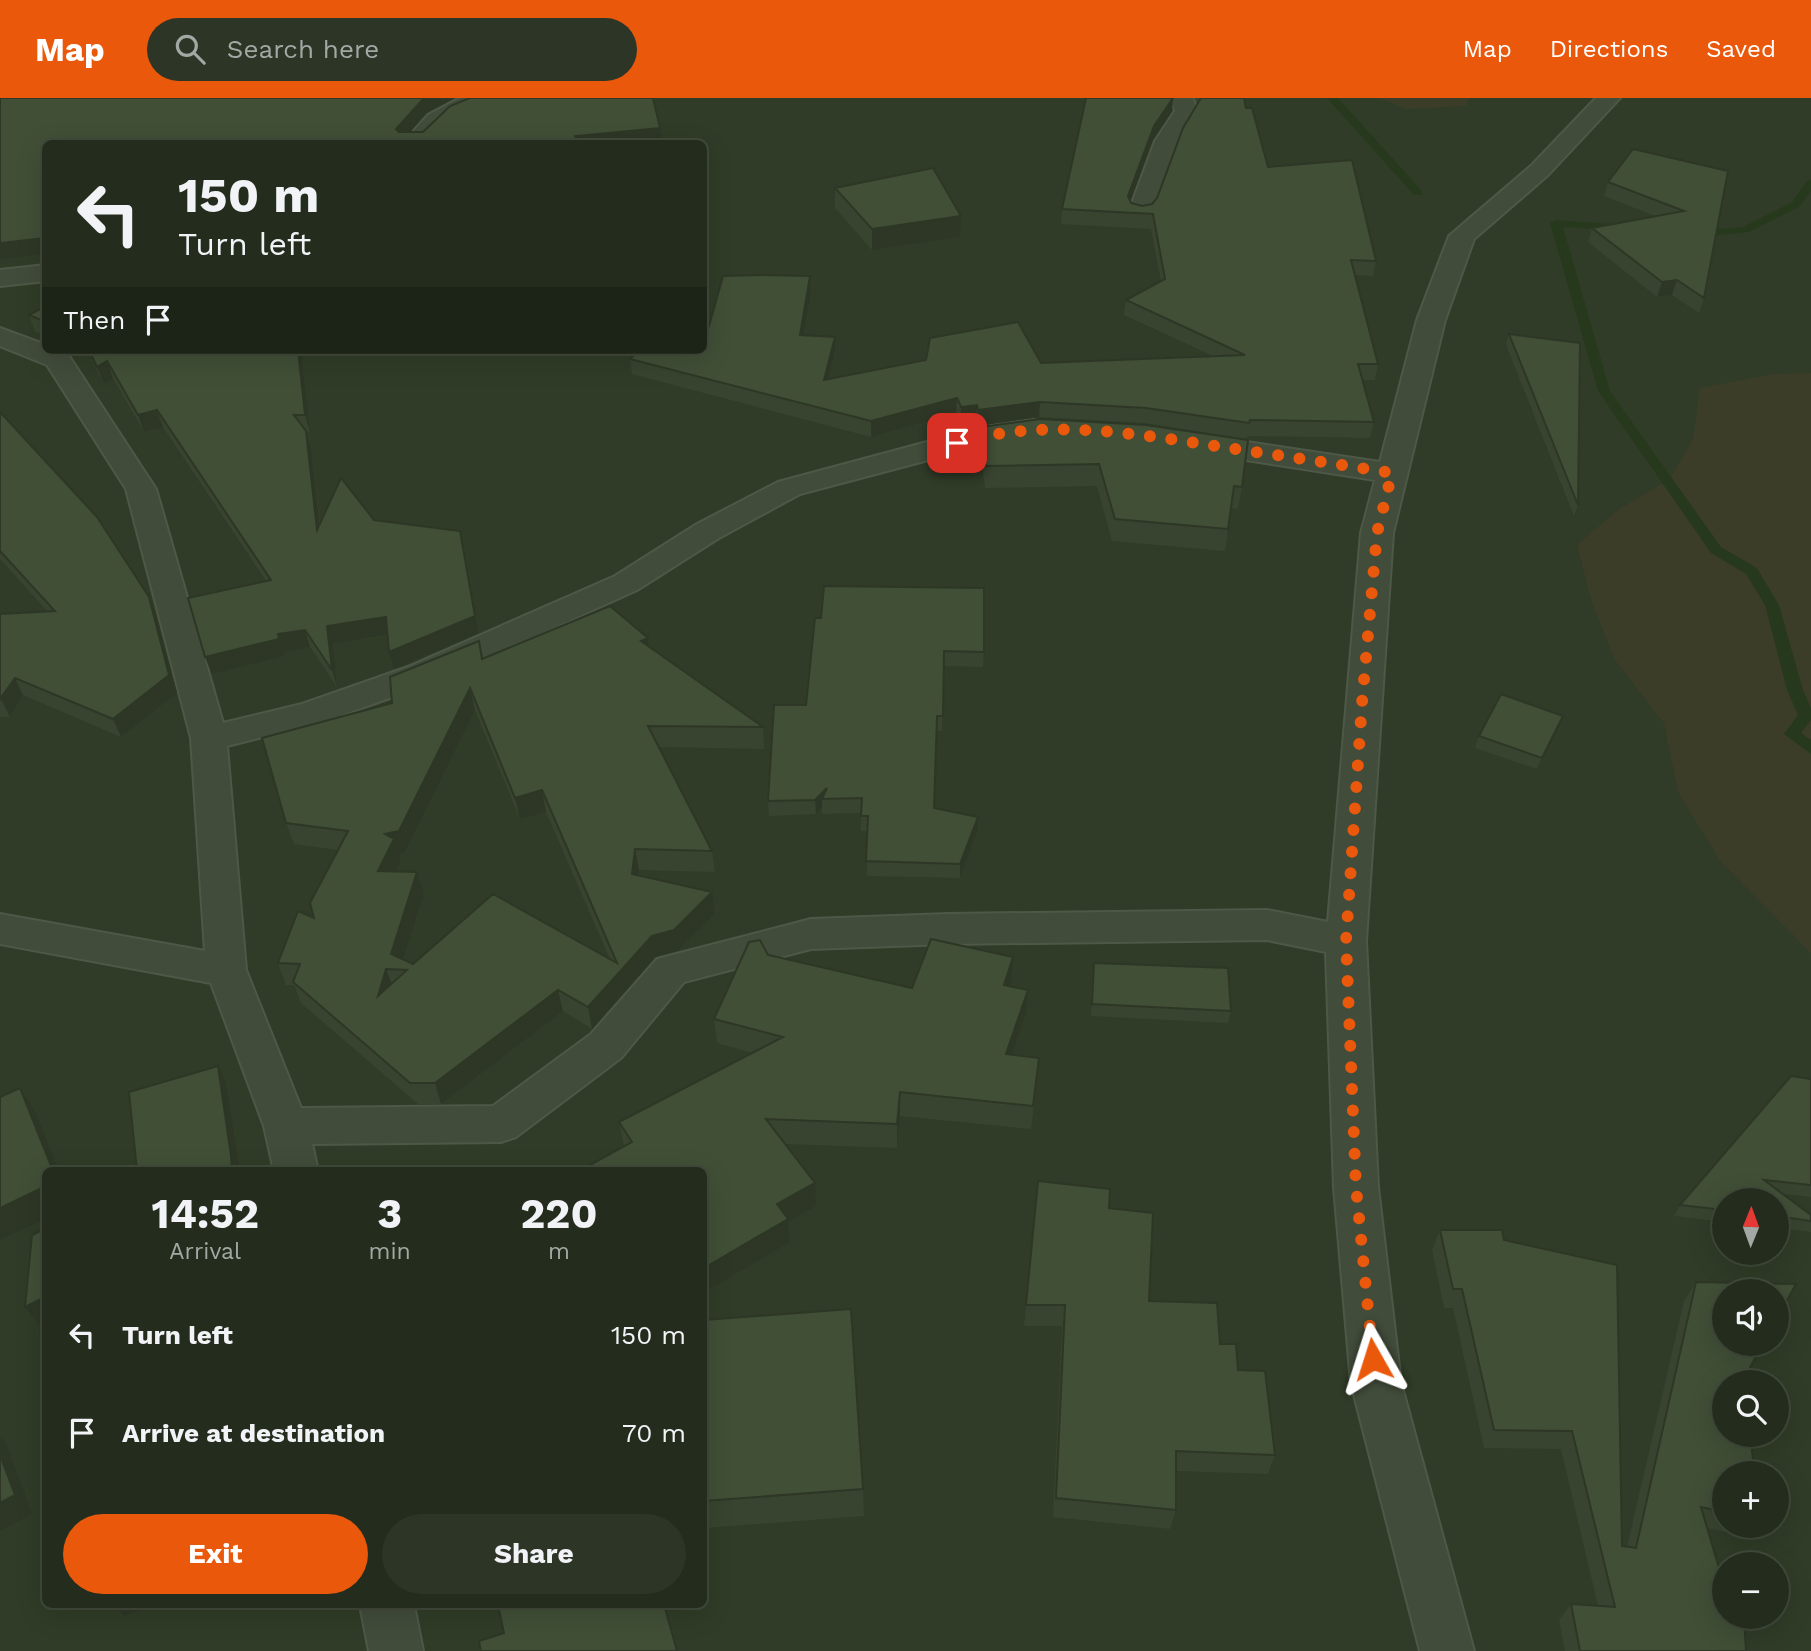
<!DOCTYPE html>
<html lang="en">
<head>
<meta charset="utf-8">
<style>
	body { margin:0; font-family:"Work Sans",sans-serif; background:#2c3526; color:#f1f3f6; height:100vh; display:flex; flex-direction:column; font-size:26px; white-space:nowrap }
	* { box-sizing:border-box; margin:0 }
	p { font-size:23px; color:#a3a8a4 }
	.icon { flex:none; width:38px; height:38px; fill:none; stroke:currentColor; stroke-width:2; stroke-linecap:round; stroke-linejoin:round }
	.map { position:relative; flex:1; overflow:hidden }
	.sheet { position:absolute; left:42px; top:1069px; width:665px; height:441px; display:flex; flex-direction:column; background:#242d1d; border-radius:10px; box-shadow:0 7px 28px #0002,0 0 0 2px #41493b }
	.sheet>* { flex:none }
	.hud { position:absolute; left:42px; top:42px; width:665px; height:214px; border-radius:10px; box-shadow:0 7px 28px #0002,0 0 0 2px #41493b; background:#242d1d; color:#f1f3f6; overflow:hidden }
	.needle { width:46px; rotate:1deg }
	.fabs { position:absolute; left:1712px; top:1090px; display:grid; gap:14px }
	.fabs a { display:grid; place-items:center; width:77px; height:77px; border-radius:50%; background:#242d1d; box-shadow:0 7px 28px #0002,0 0 0 2px #41493b; font-size:35px }
	.pin { position:absolute; display:grid; place-items:center; width:60px; height:60px; color:#fff; margin:-30px; border-radius:14px; box-shadow:0 4px 10px #0006 }
	.me { position:absolute; width:77px; margin:-38px; rotate:354deg; stroke-linejoin:round; filter:drop-shadow(0 0 5px #0008) }
	.turn { display:flex; align-items:center; gap:24px; height:147px; padding:0 21px; font-size:32px }
	.turn .icon { width:91px; height:91px; stroke-width:2.5 }
	.turn b { display:block; font-size:49px; line-height:60px }
	.then { display:flex; align-items:center; height:66px; padding:0 21px; background:#0003; gap:14px; font-size:26px }
	.eta { display:flex; justify-content:space-evenly; align-items:center; height:119px; text-align:center }
	.eta b { font-size:42px; font-weight:700; line-height:49px }
	.cta { display:flex; gap:14px; margin-top:auto; padding:14px 21px }
	.cta a { flex:1; height:80px; border-radius:42px; background:#ea580c; color:#fff; font-size:28px; font-weight:700; line-height:80px; text-align:center }
	.cta a+a { background:#2c3526; color:#f1f3f6 }
	ul { padding:0; list-style:none }
	li { display:flex; align-items:center; gap:21px; height:98px; padding:0 21px }
	li div { flex:1 }
	li b { display:block; font-size:26px }
	li em { font-style:normal }
	header { display:flex; align-items:center; gap:42px; box-sizing:border-box; height:98px; padding:0 35px; background:#ea580c; color:#fff }
	header strong { font-size:33px }
	nav { display:flex; gap:38px; margin-inline-start:auto; font-size:24px }
	.search { width:490px; height:63px; background:#2c3526; display:flex; align-items:center; gap:18px; box-sizing:border-box; padding:0 24px; border-radius:38px; color:#a3a8a4; font-size:26px }
	.map>svg:first-child { display:block }
	.green { fill:#3b3d29 }
	.lines { fill:none; stroke-linecap:round; stroke-linejoin:round }
	.stream { fill:#27391c; fill-rule:evenodd }
	.minor-casing { stroke:#4e5847; stroke-width:4 }
	.minor { fill:#424c3b; fill-rule:evenodd }
	.wall { fill:#38442f; fill-rule:evenodd }
	.shaded-wall { fill:#2e3726 }
	.building { fill:#414f37; stroke:#2e3726; stroke-width:2; fill-rule:evenodd }
	.route { stroke:#ea580c; stroke-width:12; stroke-dasharray:0 21.6 }
</style>
</head>
<body>
<header>
<strong>Map</strong>
<div class="search"><svg class="icon" aria-label="search" viewBox="0 0 24 24"><circle cx="10" cy="10" r="6"/><path d="M15 15l6 6"/></svg>Search here</div>
<nav><a>Map</a><a>Directions</a><a>Saved</a></nav>
</header>
<div class="map">
<svg width="1811" height="1553" viewBox="0 0 1811 1553">
	<rect width="100%" height="100%" fill="#303c27"/>
	<path class="green" d="M1379 0H1469L1466 8 1407 11Z
		M1811 275V855L1721 764 1678 694 1664 625 1615 562 1591 501 1577 447 1619 411 1670 381 1693 341 1700 290 1774 276Z"/>
	<g class="lines">
		<path class="stream" d="M1327 0H1338L1422 93V97H1414Z
			M1811 82V93L1799 109 1749 134 1695 139 1689 136 1695 133 1743 129 1791 105 1807 83Z
			M1556 122 1622 127 1628 130 1622 133 1563 129 1610 293 1721 449 1757 470 1779 507 1803 592 1811 610V622L1801 635 1811 642V656L1784 636 1798 617 1787 592 1765 507 1746 476 1711 455 1598 293 1550 125Z"/>
		<g class="minor-casing">
			<path id="minor" d="M460 0H492L489 5 451 21 426 46H402L428 17Z
				M1171 0H1193L1197 13 1179 43 1153 113 1150 118 1141 120 1132 118 1129 113 1155 43 1175 13Z
				M1596 0H1620L1548 77 1474 141 1445 222 1393 435 1366 843 1378 1089 1401 1285 1474 1553H1420L1351 1285 1334 1089 1326 854 1267 842 948 846 811 851 684 884 621 960 516 1039 501 1044 312 1046 318 1073H274L264 1028 211 885 0 846V816L205 853 191 640 126 391 47 267 0 248V230L46 247V252L67 255 156 391 223 625 302 606 408 569 615 478 697 426 778 384 983 329 1033 322 1043 325 1048 331 1043 337 985 347 800 396 719 440 637 492 432 585 322 624 227 648 246 872 301 1010 493 1008 591 936 657 861 811 821 948 816 1267 812 1328 824 1361 435 1375 382 1194 354 1184 351 1179 345 1184 339 1194 336 1380 364 1417 222 1449 138 1532 67Z
				M46 167V183L0 188V172Z
				M360 1507H414L423 1553H369Z"/>
		</g>
		<use href="#minor" class="minor"/>
	</g>
	<path class="wall" d="M1195 0H1244L1246 10 1268 69 1376 163 1373 178 1355 177 1378 266 1375 282H1362L1374 324 1370 340 1247 338V341L1144 325 1039 319 977 328V322L960 324 956 315 871 339 632 276 630 261 707 235 810 178 811 193 803 237 835 239V254L828 281 1041 265 1213 258 1124 217 1126 202 1161 183 1151 131 1061 126 1062 111 1172 13 1153 42 1130 102 1131 105 1142 108 1152 106 1157 100 1197 7Z
		M1728 73 1704 200 1699 215 1672 197 1657 199 1588 144 1592 130 1655 118 1604 98 1608 84Z
		M835 90 960 139 872 152 835 110Z
		M46 208V237L35 234 29 217Z
		M1509 236 1578 407 1574 418 1506 247Z
		M84 252H301L310 334H307L311 350 320 426 374 422 464 450 479 535 394 571 388 537 333 546 337 589 310 549 284 554 285 558 212 576 266 483 163 329 144 334 113 280 104 286 88 254Z
		M0 314 156 517 177 595 121 639 23 597 10 619H0V516L47 513 0 461Z
		M981 329 1242 389 1238 411 1231 410 1225 453 1112 443 1097 388 985 390 980 351Z
		M815 520 984 554 983 569 944 568 942 633H937L934 710 977 734 960 780 867 778 868 733H861V715L822 716V710L816 716 769 718 768 703 806 607Z
		M648 540 649 549 763 629 764 651 659 649 712 753 715 774 639 772 638 777 715 816 677 853 655 859 592 931 563 913 441 1006H418L301 905 294 887H286L278 865 314 820 338 752 294 746 286 725 392 605 479 543 483 560ZM475 612 520 721 546 714 610 861 413 866 403 861 424 796 417 774H395L401 763 399 756 405 754Z
		M1563 618 1559 629 1537 671 1475 650 1479 638Z
		M768 857 912 890 1013 859 1011 884 1010 888 1028 892 1026 916 1012 957 1037 984 1031 1031 900 1018 897 1050 785 1046 816 1108 788 1124 790 1144 704 1195V1073L624 1048 619 1024 753 955 717 945 714 921Z
		M1094 865 1231 913 1228 925 1091 918Z
		M1811 981V1099L1783 1096 1811 1117V1134L1776 1130V1102H1724V1124L1674 1118 1680 1107Z
		M1038 1083 1109 1110 1149 1203 1220 1246 1238 1272 1275 1357 1268 1376 1176 1373V1412L1170 1431 1053 1419 1062 1228H1024Z
		M1440 1132 1504 1142 1622 1448 1627 1449 1684 1203 1696 1184 1742 1284 1724 1376V1428H1755L1746 1438 1707 1430 1724 1519 1746 1553H1565L1559 1522 1571 1506 1598 1508 1561 1351 1484 1350 1453 1210H1444L1432 1152Z
		M704 1222 863 1391 864 1418 704 1430Z"/>
	<path class="shaded-wall" d="M424 0H454L426 15 400 46 396 31Z
		M1173 0 1172 13 1153 42 1127 112 1128 98 1154 28Z
		M660 30 662 45 654 46H576L575 38Z
		M961 118 960 139 872 152V131Z
		M46 140V156L0 161V145Z
		M810 178 811 193 801 252 800 237Z
		M1677 182 1672 197 1657 199 1662 184Z
		M835 239V254L824 298V282Z
		M298 252H301L310 334 305 317Z
		M107 263 113 280 104 286 97 269Z
		M957 300 956 315 871 339V323Z
		M1040 304 1039 319 977 328 978 312Z
		M977 307V322L960 324 961 309Z
		M157 312 163 329 144 334 138 317Z
		M306 333 311 350 322 449 317 432Z
		M460 433 479 535 394 571 389 554Z
		M149 499 156 517 177 595 121 639 113 621Z
		M386 519 391 536 333 546 337 589 332 572 327 528Z
		M305 532 310 549 284 554 285 558 212 576 205 559 278 536Z
		M648 540 651 561 641 543Z
		M15 580 23 597 10 619 1 601Z
		M470 590 475 612 405 754 399 756 401 763 385 795 378 773 385 736Z
		M1563 618 1559 629 1537 671 1542 660Z
		M827 690 822 701V710L816 716 815 702Z
		M542 692 546 714 520 721 515 700Z
		M978 719 977 734 960 780V766Z
		M635 751 639 772 635 797 632 776Z
		M417 774 424 796 400 871 391 856Z
		M712 794 715 816 677 853 655 859 592 931 588 909 652 838Z
		M1013 859 1011 884 1002 911 1004 887Z
		M386 871 394 892 378 898Z
		M558 892 563 913 441 1006 435 985Z
		M1028 892 1026 916 1004 980 1006 956Z
		M218 968 226 986 240 1073H232Z
		M20 990 36 1015 59 1073H53Z
		M900 994V1018L897 1050V1026Z
		M815 1085 816 1108 788 1124 790 1144 704 1195V1170L777 1106Z
		M46 1088V1120L0 1142V1110Z
		M43 1200 46 1222 38 1226 25 1209Z
		M46 1232V1240L40 1233Z
		M0 1339 6 1345 32 1416 0 1433Z
		M114 1507H157L124 1518Z"/>
	<path class="building" d="M0 0H424L396 31 399 34H423L450 8 470 0H653L660 30 575 38 578 46H46V140L0 145Z
		M1086 0H1173L1154 28 1128 98 1131 105 1142 108 1152 106 1157 100 1183 30 1201 0H1244L1246 10H1252L1268 69 1352 62 1376 163 1351 162 1378 266H1358L1374 324 1250 322 1249 325 1146 310 1040 304 978 312 977 307 961 309 957 300 871 323 630 261 639 252H704V235H707L723 178 762 177 810 178 800 237 835 239 824 282 926 262 930 240 1018 224 1041 265 1245 257 1126 202 1165 181 1153 116 1062 111Z
		M1633 51 1728 73 1704 200 1677 182 1662 184 1592 130 1684 113 1608 84Z
		M933 70 961 118 872 131 835 90Z
		M46 208V224L29 217Z
		M1509 236 1580 245 1578 407Z
		M89 252H298L305 317H294L306 333 317 432 341 380 374 422 460 433 475 518 389 554 386 519 327 528 332 572 305 532 278 536 279 541 205 559 188 500 271 482 157 312 138 317 107 263 97 269Z
		M0 314 97 419 149 499 169 577 113 621 15 580 0 601V516L55 513 0 453Z
		M1041 321 1146 327 1248 342 1242 389 1234 388 1228 431 1115 421 1099 366 986 368 981 329Z
		M824 488 984 490V554L944 553 943 618H937L934 710 978 719 960 766 866 763 868 718H861L862 700 822 701 827 690 815 702 768 703 774 607H806L815 520H821Z
		M610 508 648 540 641 543 763 629 648 628 712 753 635 751 632 776 712 794 674 832 652 838 588 909 558 892 435 985H410L293 884 300 866 278 865 298 813 314 820 310 805 348 733 286 725 262 640 392 605 390 579 479 543 482 561ZM470 590 515 700 542 692 617 865 493 796 413 866 391 856 417 774 378 773 394 741 385 736 399 733ZM386 871 407 872 378 898Z
		M1501 596 1563 618 1542 660 1479 638Z
		M931 841 1013 859 1004 887 1028 892 1006 956 1039 960 1033 1008 900 994 897 1026 766 1021 815 1085 777 1106 788 1121 704 1170V1073H579L632 1044 619 1024 783 939 714 921 749 844 760 842 768 857 912 890Z
		M1094 865 1228 870 1231 913 1092 906Z
		M218 968 231 1058 232 1073H137L129 994Z
		M1791 978 1811 981V1087L1764 1082 1811 1117V1123L1776 1118V1102H1724V1112L1680 1107Z
		M20 990 53 1073H46V1088L0 1110V999Z
		M1038 1083 1110 1091 1109 1110 1153 1115 1149 1203 1217 1205 1220 1246H1236L1238 1272 1265 1273 1275 1357 1176 1353V1412L1056 1400 1065 1207H1026Z
		M46 1130V1232L40 1233 43 1200 25 1209 32 1137Z
		M1440 1132H1502L1504 1142 1617 1167 1622 1448 1636 1450 1696 1184 1796 1186 1776 1222V1194H1724V1246H1763L1742 1284H1724V1337H1750L1755 1376H1724V1414L1701 1409 1724 1487V1519L1744 1520 1746 1553H1580L1571 1506 1615 1509 1572 1333 1494 1332 1462 1191H1453Z
		M851 1211 863 1391 704 1403V1222Z
		M0 1357 15 1397 0 1405Z
		M498 1507H664L677 1553H481L479 1543 504 1535Z"/>
	<g class="lines">
		<path class="route" d="M957 345C1045 319 1139 336 1228 350 1283 358 1337 366 1392 375L1377 435 1362 605 1346 843 1356 1089 1373 1261"/>
	</g>
</svg>
<div class="fabs">
<a><svg class="needle" viewBox="-14 -14 28 28"><path d="M0-13l5 13h-10z" fill="#e53935"/><path d="M0 13l5-13h-10z" fill="#a3a8a4"/></svg></a>
<a><svg class="icon" aria-label="sound" viewBox="0 0 24 24"><path d="M4 9h4l5-4v14l-5-4H4zM17 9q2 3 0 6"/></svg></a>
<a><svg class="icon" aria-label="search" viewBox="0 0 24 24"><circle cx="10" cy="10" r="6"/><path d="M15 15l6 6"/></svg></a>
<a>+</a>
<a>−</a>
</div>
<div class="pin" style="left:957px;top:345px;background:#d93025"><svg class="icon" aria-label="arrive" viewBox="0 0 24 24"><path d="M6 21V4h12l-3 4 3 4H6"/></svg></div>
<svg class="me" style="left:1373px;top:1261px" viewBox="-20 -20 40 40"><path d="M0-17L14 15 0 8-14 15z" fill="#ea580c" stroke="#fff" stroke-width="4"/></svg>
<div class="hud">
<div class="turn"><svg class="icon" aria-label="left" viewBox="0 0 24 24"><path d="M17 20v-9H6M10 6l-5 5 5 5"/></svg><div><b>150 m</b>Turn left</div></div>
<div class="then">Then<svg class="icon" aria-label="arrive" viewBox="0 0 24 24"><path d="M6 21V4h12l-3 4 3 4H6"/></svg></div>
</div>
<section class="sheet">
<div class="eta">
<div><b>14:52</b><p>Arrival</p></div>
<div><b>3</b><p>min</p></div>
<div><b>220</b><p>m</p></div>
</div>
<ul>
<li><svg class="icon" aria-label="left" viewBox="0 0 24 24"><path d="M17 20v-9H6M10 6l-5 5 5 5"/></svg><div><b>Turn left</b></div><em>150 m</em></li>
<li><svg class="icon" aria-label="arrive" viewBox="0 0 24 24"><path d="M6 21V4h12l-3 4 3 4H6"/></svg><div><b>Arrive at destination</b></div><em>70 m</em></li>
</ul>
<div class="cta"><a>Exit</a><a>Share</a></div>
</section>
</div>
</body>
</html>
